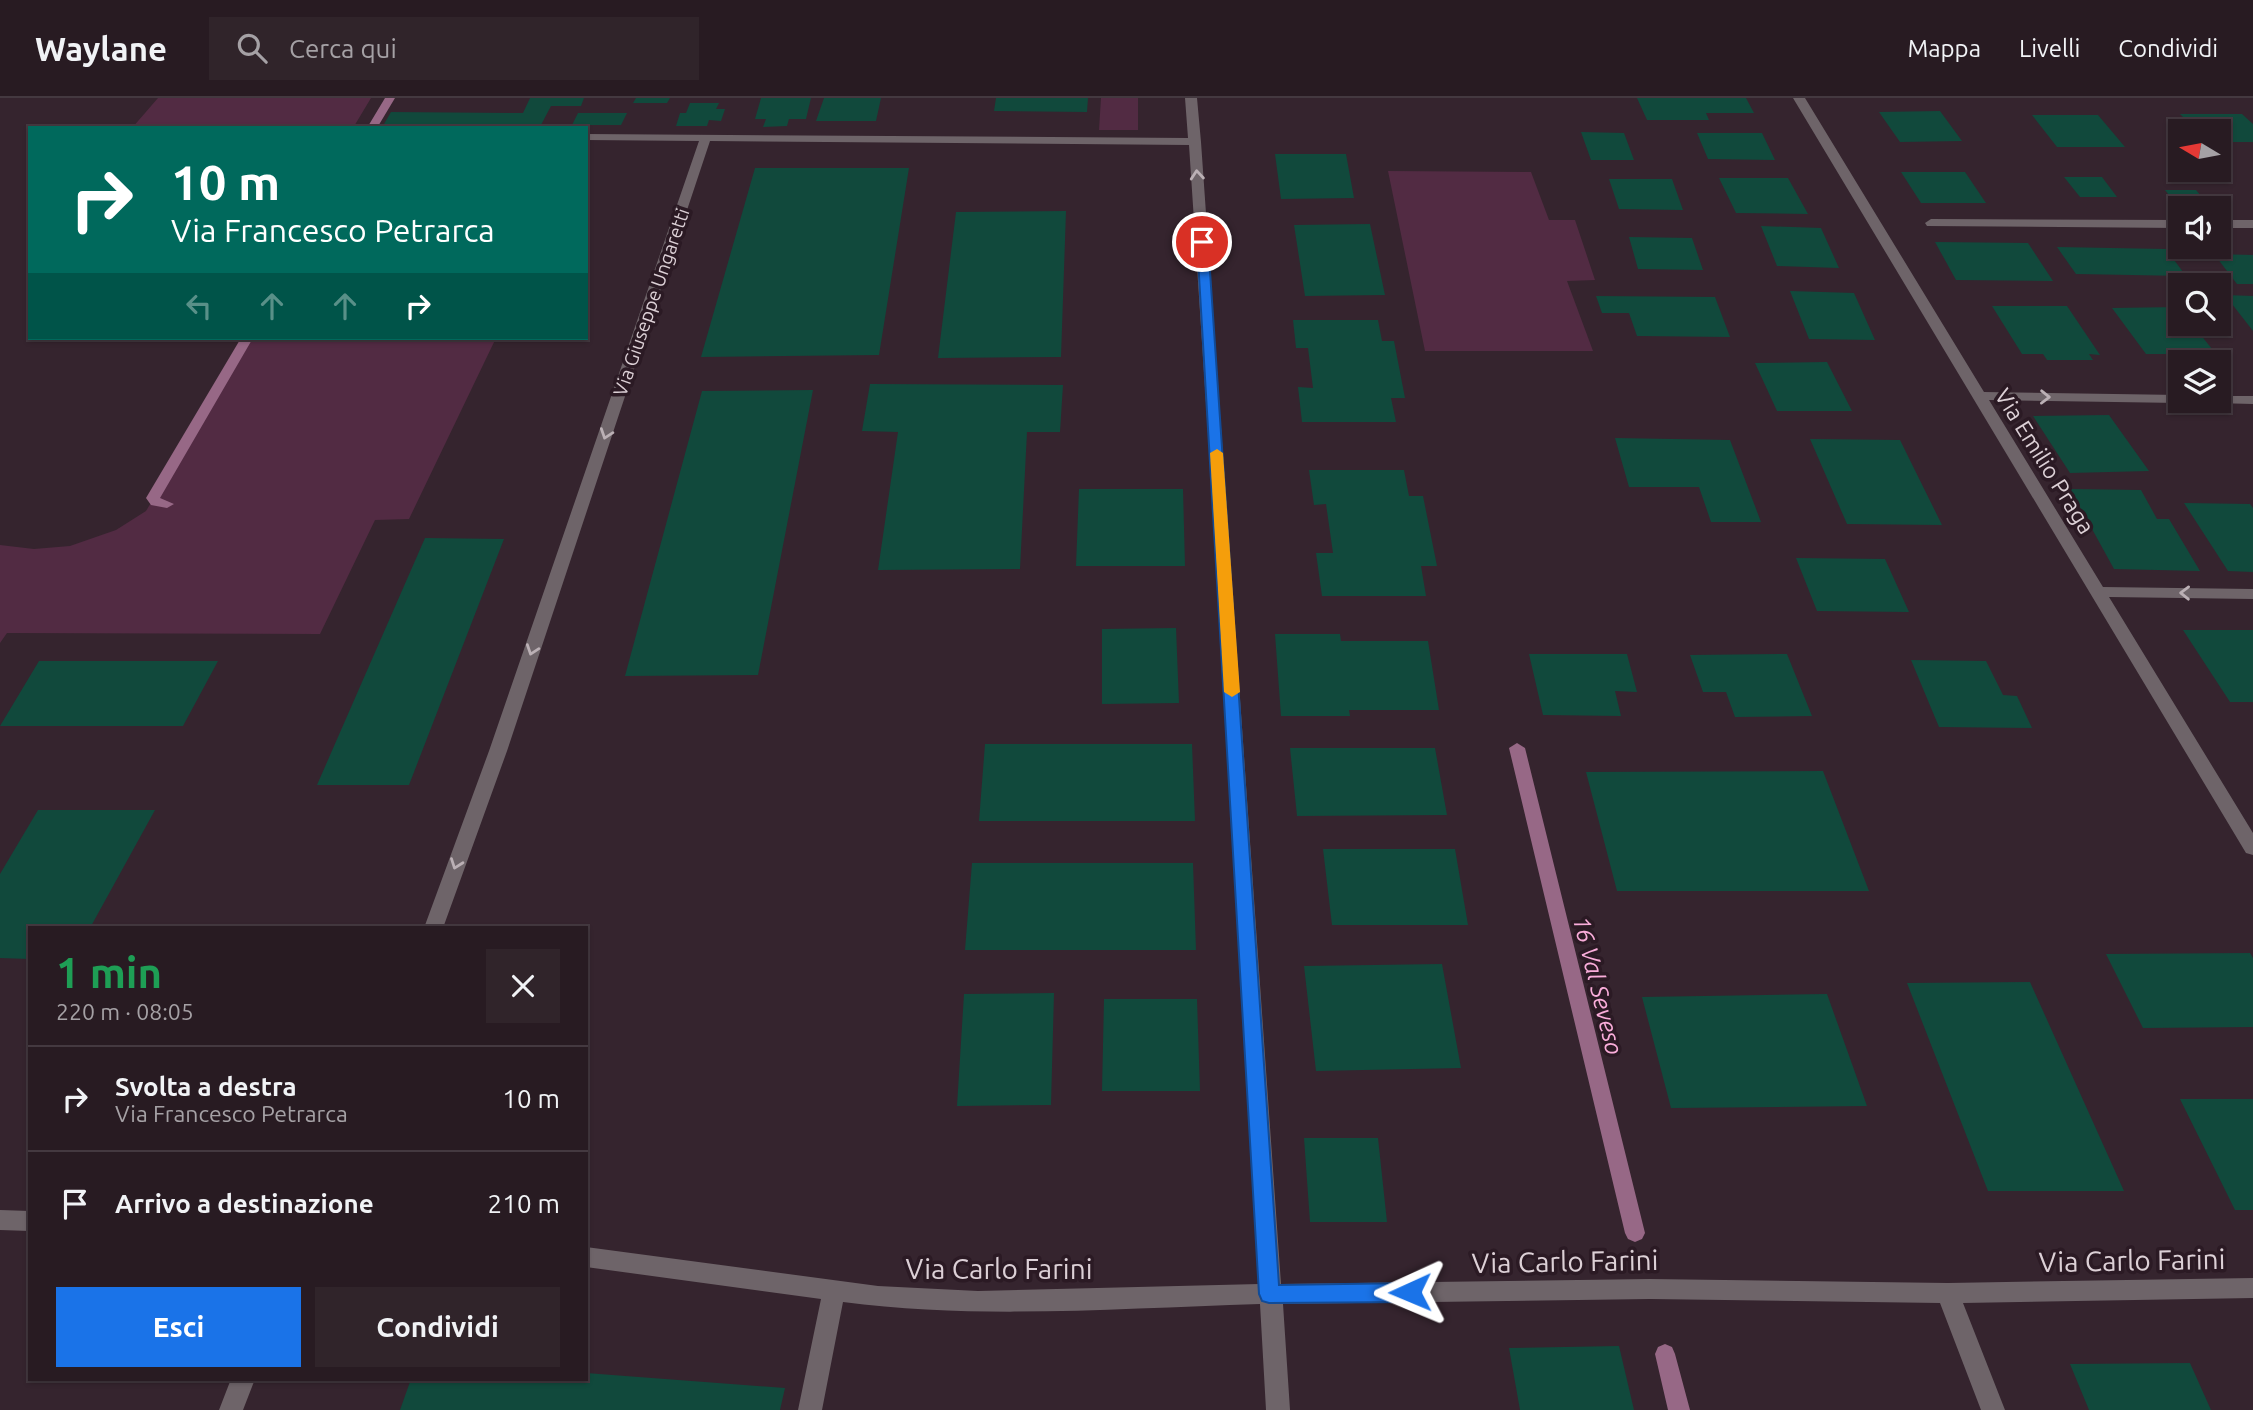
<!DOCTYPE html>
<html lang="it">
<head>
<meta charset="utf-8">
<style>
	body { margin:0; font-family:Ubuntu,sans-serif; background:#30242a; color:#f1f3f6; height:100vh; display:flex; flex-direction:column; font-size:26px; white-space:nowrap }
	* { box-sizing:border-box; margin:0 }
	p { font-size:23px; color:#a5a1a5 }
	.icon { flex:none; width:38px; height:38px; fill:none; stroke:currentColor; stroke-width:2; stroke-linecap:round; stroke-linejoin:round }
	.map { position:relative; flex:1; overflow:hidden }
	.details { position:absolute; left:28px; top:828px; width:560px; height:455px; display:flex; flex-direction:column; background:#281b22; border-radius:0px; box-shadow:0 2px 5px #0004,0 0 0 2px #443940 }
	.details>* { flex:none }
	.top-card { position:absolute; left:28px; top:28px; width:560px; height:214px; border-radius:0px; box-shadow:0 2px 5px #0004,0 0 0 2px #443940; background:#00695c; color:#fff; overflow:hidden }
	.needle { width:46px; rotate:280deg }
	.controls { position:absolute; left:2168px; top:21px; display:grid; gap:14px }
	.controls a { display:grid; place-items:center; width:63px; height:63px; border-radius:0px; background:#281b22; box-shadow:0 2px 5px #0004,0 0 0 2px #443940; font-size:35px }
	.pin { position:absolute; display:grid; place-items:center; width:60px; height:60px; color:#fff; margin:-30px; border:4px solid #fff; border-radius:50%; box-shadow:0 2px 7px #0007 }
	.me { position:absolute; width:77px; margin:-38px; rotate:269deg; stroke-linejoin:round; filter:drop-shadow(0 0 5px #0008) }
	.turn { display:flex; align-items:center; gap:24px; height:147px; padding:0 28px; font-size:32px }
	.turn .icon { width:91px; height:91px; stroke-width:2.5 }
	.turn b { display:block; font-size:49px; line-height:60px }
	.lanes { display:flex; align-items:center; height:66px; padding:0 28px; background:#0003; justify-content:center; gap:35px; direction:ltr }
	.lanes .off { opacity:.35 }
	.round { display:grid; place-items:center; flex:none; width:74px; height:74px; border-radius:0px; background:#30242a }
	.overview { display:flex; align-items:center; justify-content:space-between; height:119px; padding:0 28px }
	h1 { font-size:42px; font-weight:700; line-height:52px; color:#1e9e55 }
	.cta { display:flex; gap:14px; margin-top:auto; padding:14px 28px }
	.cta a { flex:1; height:80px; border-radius:0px; background:#1a73e8; color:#fff; font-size:28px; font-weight:700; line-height:80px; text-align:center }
	.cta a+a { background:#30242a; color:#f1f3f6 }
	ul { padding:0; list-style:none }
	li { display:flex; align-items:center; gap:21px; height:105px; padding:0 28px; border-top:2px solid #443940 }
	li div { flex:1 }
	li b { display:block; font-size:26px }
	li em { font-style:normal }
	header { display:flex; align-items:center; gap:42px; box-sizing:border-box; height:98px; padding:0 35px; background:#281b22; border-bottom:2px solid #443940 }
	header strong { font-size:33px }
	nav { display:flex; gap:38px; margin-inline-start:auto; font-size:24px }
	.search { width:490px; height:63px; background:#30242a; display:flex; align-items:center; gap:18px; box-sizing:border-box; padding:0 24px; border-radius:0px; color:#a5a1a5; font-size:26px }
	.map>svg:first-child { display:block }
	.green { fill:#522b43 }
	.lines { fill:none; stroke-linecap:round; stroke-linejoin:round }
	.stream { fill:#976886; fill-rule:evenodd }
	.building { fill:#11493c }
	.minor { fill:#6e6469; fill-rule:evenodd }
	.oneway { stroke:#bbb0b5 }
	.route { fill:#1a73e8; stroke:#114b97; stroke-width:2 }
	.slow { fill:#f59e0b }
	.labels { text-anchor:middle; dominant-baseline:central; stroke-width:7; stroke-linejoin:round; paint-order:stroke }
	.far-street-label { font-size:19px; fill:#dcd0d6; stroke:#2b1a24 }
	.street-label { font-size:23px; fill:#dcd0d6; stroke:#2b1a24 }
	.water-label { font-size:24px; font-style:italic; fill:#faadda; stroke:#2b1a24 }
	.near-street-label { font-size:28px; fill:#dcd0d6; stroke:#2b1a24 }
</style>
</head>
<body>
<header>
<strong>Waylane</strong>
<div class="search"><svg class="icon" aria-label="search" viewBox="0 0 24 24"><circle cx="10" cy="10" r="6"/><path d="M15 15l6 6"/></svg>Cerca qui</div>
<nav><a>Mappa</a><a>Livelli</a><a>Condividi</a></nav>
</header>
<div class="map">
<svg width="2253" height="1312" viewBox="0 0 2253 1312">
	<rect width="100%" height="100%" fill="#35242e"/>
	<path class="green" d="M158 0H371L353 30H132Z
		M1101 0H1138V32H1099Z
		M1388 73 1531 74 1549 122H1575L1595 182 1567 183 1593 253H1425Z
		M250 240H496L409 421 375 422 320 536 7 535 0 545V447L34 451 70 448 116 432 146 413Z"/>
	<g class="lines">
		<path class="stream" d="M385 0H395L377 30H367Z
			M241 240H253L160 400 174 406 167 410 151 407 146 400Z
			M1517 645 1525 650 1645 1135 1642 1141 1635 1144 1628 1141 1625 1135 1509 650Z
			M1665 1246 1672 1249 1675 1256 1690 1312H1668L1655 1256 1658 1249Z"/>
	</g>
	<path class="building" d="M530 0H584L581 8H551L541 27 384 26 391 14 523 15Z
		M636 0H670L667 5H633Z
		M761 0H811L806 21H789L787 28 763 29 766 21H755Z
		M824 0H881L876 23H816Z
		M996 0H1088L1087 14 994 13Z
		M1637 0H1746L1754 15H1706L1709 22H1647Z
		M690 5H719L716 11H725L721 23 709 22 707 28H676L680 15H686Z
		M1940 13 1962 43 1900 44 1879 14Z
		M578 15H627L621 27H572Z
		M2180 16H2242L2253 26V44H2219V33H2197Z
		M2032 17H2098L2125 49H2057Z
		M1581 34 1624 35 1634 62H1591Z
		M1697 35H1762L1775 62 1708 61Z
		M1275 56H1346L1354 100 1281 101Z
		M755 70H909L879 257 701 259Z
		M1901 74H1965L1986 105H1921Z
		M2064 79H2102L2117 99H2080Z
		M1719 80H1788L1808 116 1736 115Z
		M1609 81H1672L1683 112 1619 111Z
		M2165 92H2196L2207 105H2175Z
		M1066 113 1061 259 938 260 956 114Z
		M1370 126 1385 197 1305 198 1294 127Z
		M1761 128 1821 130 1839 170 1777 168Z
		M1629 139 1692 140 1703 172 1638 171Z
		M1935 144 2028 145 2053 183 1956 182Z
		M2057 149 2166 151 2186 178 2076 176Z
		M2214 156 2253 157V186H2237Z
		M1790 193 1854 195 1875 242 1809 241Z
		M2225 197 2253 198V233Z
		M1596 198 1715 199 1730 239 1637 238 1629 215H1602Z
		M1992 208H2067L2100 257 2089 256 2093 262H2047L2043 256H2022Z
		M2179 209 2180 226H2192L2216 256H2146L2112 210Z
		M1293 222H1378L1382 243H1394L1405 300H1391L1396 324H1302L1298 289 1313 290 1308 250H1296Z
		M1827 264 1852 313H1777L1755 265Z
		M870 286 1063 287 1060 334H1027L1020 471 878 472 898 334 862 333Z
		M813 292 758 577 625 578 702 293Z
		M2109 317 2149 373 2070 375 2033 318Z
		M1615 340 1730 342 1761 424H1711L1699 389H1629Z
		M1810 341 1900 342 1942 427 1847 426Z
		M1309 372H1404L1409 398H1423L1437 468H1421L1426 498H1322L1316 455H1333L1326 406 1314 407Z
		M1079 391H1183L1185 468H1076Z
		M2070 391 2141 392 2157 421H2169L2200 473 2114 471Z
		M2184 405 2250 406 2253 410V474L2228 473Z
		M425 440 504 441 409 687H317Z
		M1796 460 1885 461 1909 514 1817 513Z
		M1176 530 1179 605 1102 606V531Z
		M2183 532H2253V604H2230Z
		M1275 536H1340L1341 543H1428L1439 612H1349L1350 618H1281Z
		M1529 556H1627L1637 594 1615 593 1621 618 1543 617Z
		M1787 556 1812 618 1735 619 1726 594H1703L1690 557Z
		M1911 562 1986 563 2003 597 2017 598 2032 630 1939 629Z
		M39 563H218L183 628H0Z
		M985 646H1192L1195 723H979Z
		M1290 650H1435L1447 717 1297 718Z
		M1823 673 1869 793H1617L1586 674Z
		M38 712H155L90 830H30V861L0 860V776Z
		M1323 751H1455L1468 827H1332Z
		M972 765H1193L1196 852H965Z
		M2250 855 2253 860V929L2143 930 2106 856Z
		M1442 866 1461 970 1316 973 1304 868Z
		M2030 884 2124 1093H1988L1907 885Z
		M1054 895 1051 1007 957 1008 964 896Z
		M1827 896 1867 1008 1671 1010 1642 899Z
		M1104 901H1197L1200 993H1102Z
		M2180 1001H2253V1112H2235Z
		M1304 1040H1378L1387 1124H1310Z
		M1619 1248 1634 1312H1520L1509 1250Z
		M2190 1265 2211 1312H2089L2070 1266Z
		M586 1275 785 1290 780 1312H400L411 1281H586Z"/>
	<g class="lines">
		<path class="minor" d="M1185 0H1197L1201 44 1281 1186 1650 1181 1948 1185 2253 1180V1200L1963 1205 2005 1312H1981L1940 1205 1650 1201 1283 1206 1290 1312H1266L1260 1206C1122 1210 980 1222 843 1204L822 1312H798L821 1201 586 1169V1149L878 1188 978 1193 1259 1186 1218 487 1189 47 710 43 507 653 443 830H424L489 653 699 43 586 42V36L1188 40Z
			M1793 0H1805L1984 294 2180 297V303H2186L2180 305 1989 302 2103 489 2253 491V501L2109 499 2253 735V757L2246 755Z
			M1931 121 2180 122V130L1927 128 1925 125Z
			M2219 122H2253V130H2219Z
			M2219 298H2253V306L2214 305 2212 303H2219Z
			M0 1112 30 1113V1133L0 1132Z
			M231 1281H255L243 1312H219Z"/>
	</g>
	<defs><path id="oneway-chevron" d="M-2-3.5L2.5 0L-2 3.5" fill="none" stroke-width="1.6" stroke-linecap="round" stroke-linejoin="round" transform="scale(1.75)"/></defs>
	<g class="oneway">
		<use href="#oneway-chevron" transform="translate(1197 77) rotate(-95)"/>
		<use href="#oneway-chevron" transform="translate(2045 299) rotate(1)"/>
		<use href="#oneway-chevron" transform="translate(606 336) rotate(109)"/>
		<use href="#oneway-chevron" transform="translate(2185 495) rotate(-179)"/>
		<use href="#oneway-chevron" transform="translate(532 552) rotate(109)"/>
		<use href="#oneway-chevron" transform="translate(456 766) rotate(110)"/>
	</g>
	<path class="route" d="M1202 140 1208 144 1279 1187 1410 1185 1417 1188 1420 1194 1417 1201 1410 1204 1269 1205 1262 1203 1259 1196 1197 144Z"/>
	<path class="slow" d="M1217 351 1223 355 1240 594 1232 599 1224 594 1210 355Z"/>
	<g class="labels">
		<g class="far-street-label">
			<text transform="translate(651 204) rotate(-71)">Via Giuseppe Ungaretti</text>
		</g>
		<g class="street-label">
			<text transform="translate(2045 363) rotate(58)">Via Emilio Praga</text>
		</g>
		<g class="water-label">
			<text transform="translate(1598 887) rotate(76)">16 Val Seveso</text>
		</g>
		<g class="near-street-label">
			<text transform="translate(2132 1162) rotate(-1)">Via Carlo Farini</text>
			<text transform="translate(1565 1163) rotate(-1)">Via Carlo Farini</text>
			<text x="999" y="1170">Via Carlo Farini</text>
		</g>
	</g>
</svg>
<div class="controls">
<a><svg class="needle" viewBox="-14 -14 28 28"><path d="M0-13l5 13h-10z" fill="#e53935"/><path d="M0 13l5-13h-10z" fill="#a5a1a5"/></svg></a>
<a><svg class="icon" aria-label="sound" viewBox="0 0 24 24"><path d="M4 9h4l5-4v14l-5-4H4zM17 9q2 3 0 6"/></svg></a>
<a><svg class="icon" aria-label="search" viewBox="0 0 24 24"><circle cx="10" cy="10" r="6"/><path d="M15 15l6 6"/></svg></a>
<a><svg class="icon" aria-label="layers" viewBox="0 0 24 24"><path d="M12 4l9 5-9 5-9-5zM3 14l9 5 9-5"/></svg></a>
</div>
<div class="pin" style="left:1202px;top:144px;background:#d93025"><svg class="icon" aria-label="arrive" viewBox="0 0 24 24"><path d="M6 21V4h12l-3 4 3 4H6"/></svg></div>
<svg class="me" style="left:1410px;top:1194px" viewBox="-20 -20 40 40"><path d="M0-17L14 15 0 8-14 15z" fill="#1a73e8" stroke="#fff" stroke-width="4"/></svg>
<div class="top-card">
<div class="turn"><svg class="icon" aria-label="right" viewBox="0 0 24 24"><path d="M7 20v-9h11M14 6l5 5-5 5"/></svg><div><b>10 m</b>Via Francesco Petrarca</div></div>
<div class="lanes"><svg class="icon off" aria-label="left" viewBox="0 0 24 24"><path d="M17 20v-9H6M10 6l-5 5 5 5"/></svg><svg class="icon off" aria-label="ahead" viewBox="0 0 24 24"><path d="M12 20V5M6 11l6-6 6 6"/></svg><svg class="icon off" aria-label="ahead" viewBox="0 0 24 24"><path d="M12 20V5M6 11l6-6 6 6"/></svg><svg class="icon" aria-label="right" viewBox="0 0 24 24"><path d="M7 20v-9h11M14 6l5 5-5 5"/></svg></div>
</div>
<section class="details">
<div class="overview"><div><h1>1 min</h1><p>220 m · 08:05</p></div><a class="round"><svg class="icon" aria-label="close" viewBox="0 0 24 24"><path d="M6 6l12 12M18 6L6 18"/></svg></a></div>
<ul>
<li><svg class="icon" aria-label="right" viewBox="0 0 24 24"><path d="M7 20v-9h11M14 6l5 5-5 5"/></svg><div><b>Svolta a destra</b><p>Via Francesco Petrarca</p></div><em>10 m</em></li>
<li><svg class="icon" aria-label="arrive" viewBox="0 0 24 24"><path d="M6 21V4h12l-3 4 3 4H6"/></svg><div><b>Arrivo a destinazione</b></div><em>210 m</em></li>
</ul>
<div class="cta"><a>Esci</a><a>Condividi</a></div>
</section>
</div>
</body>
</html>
